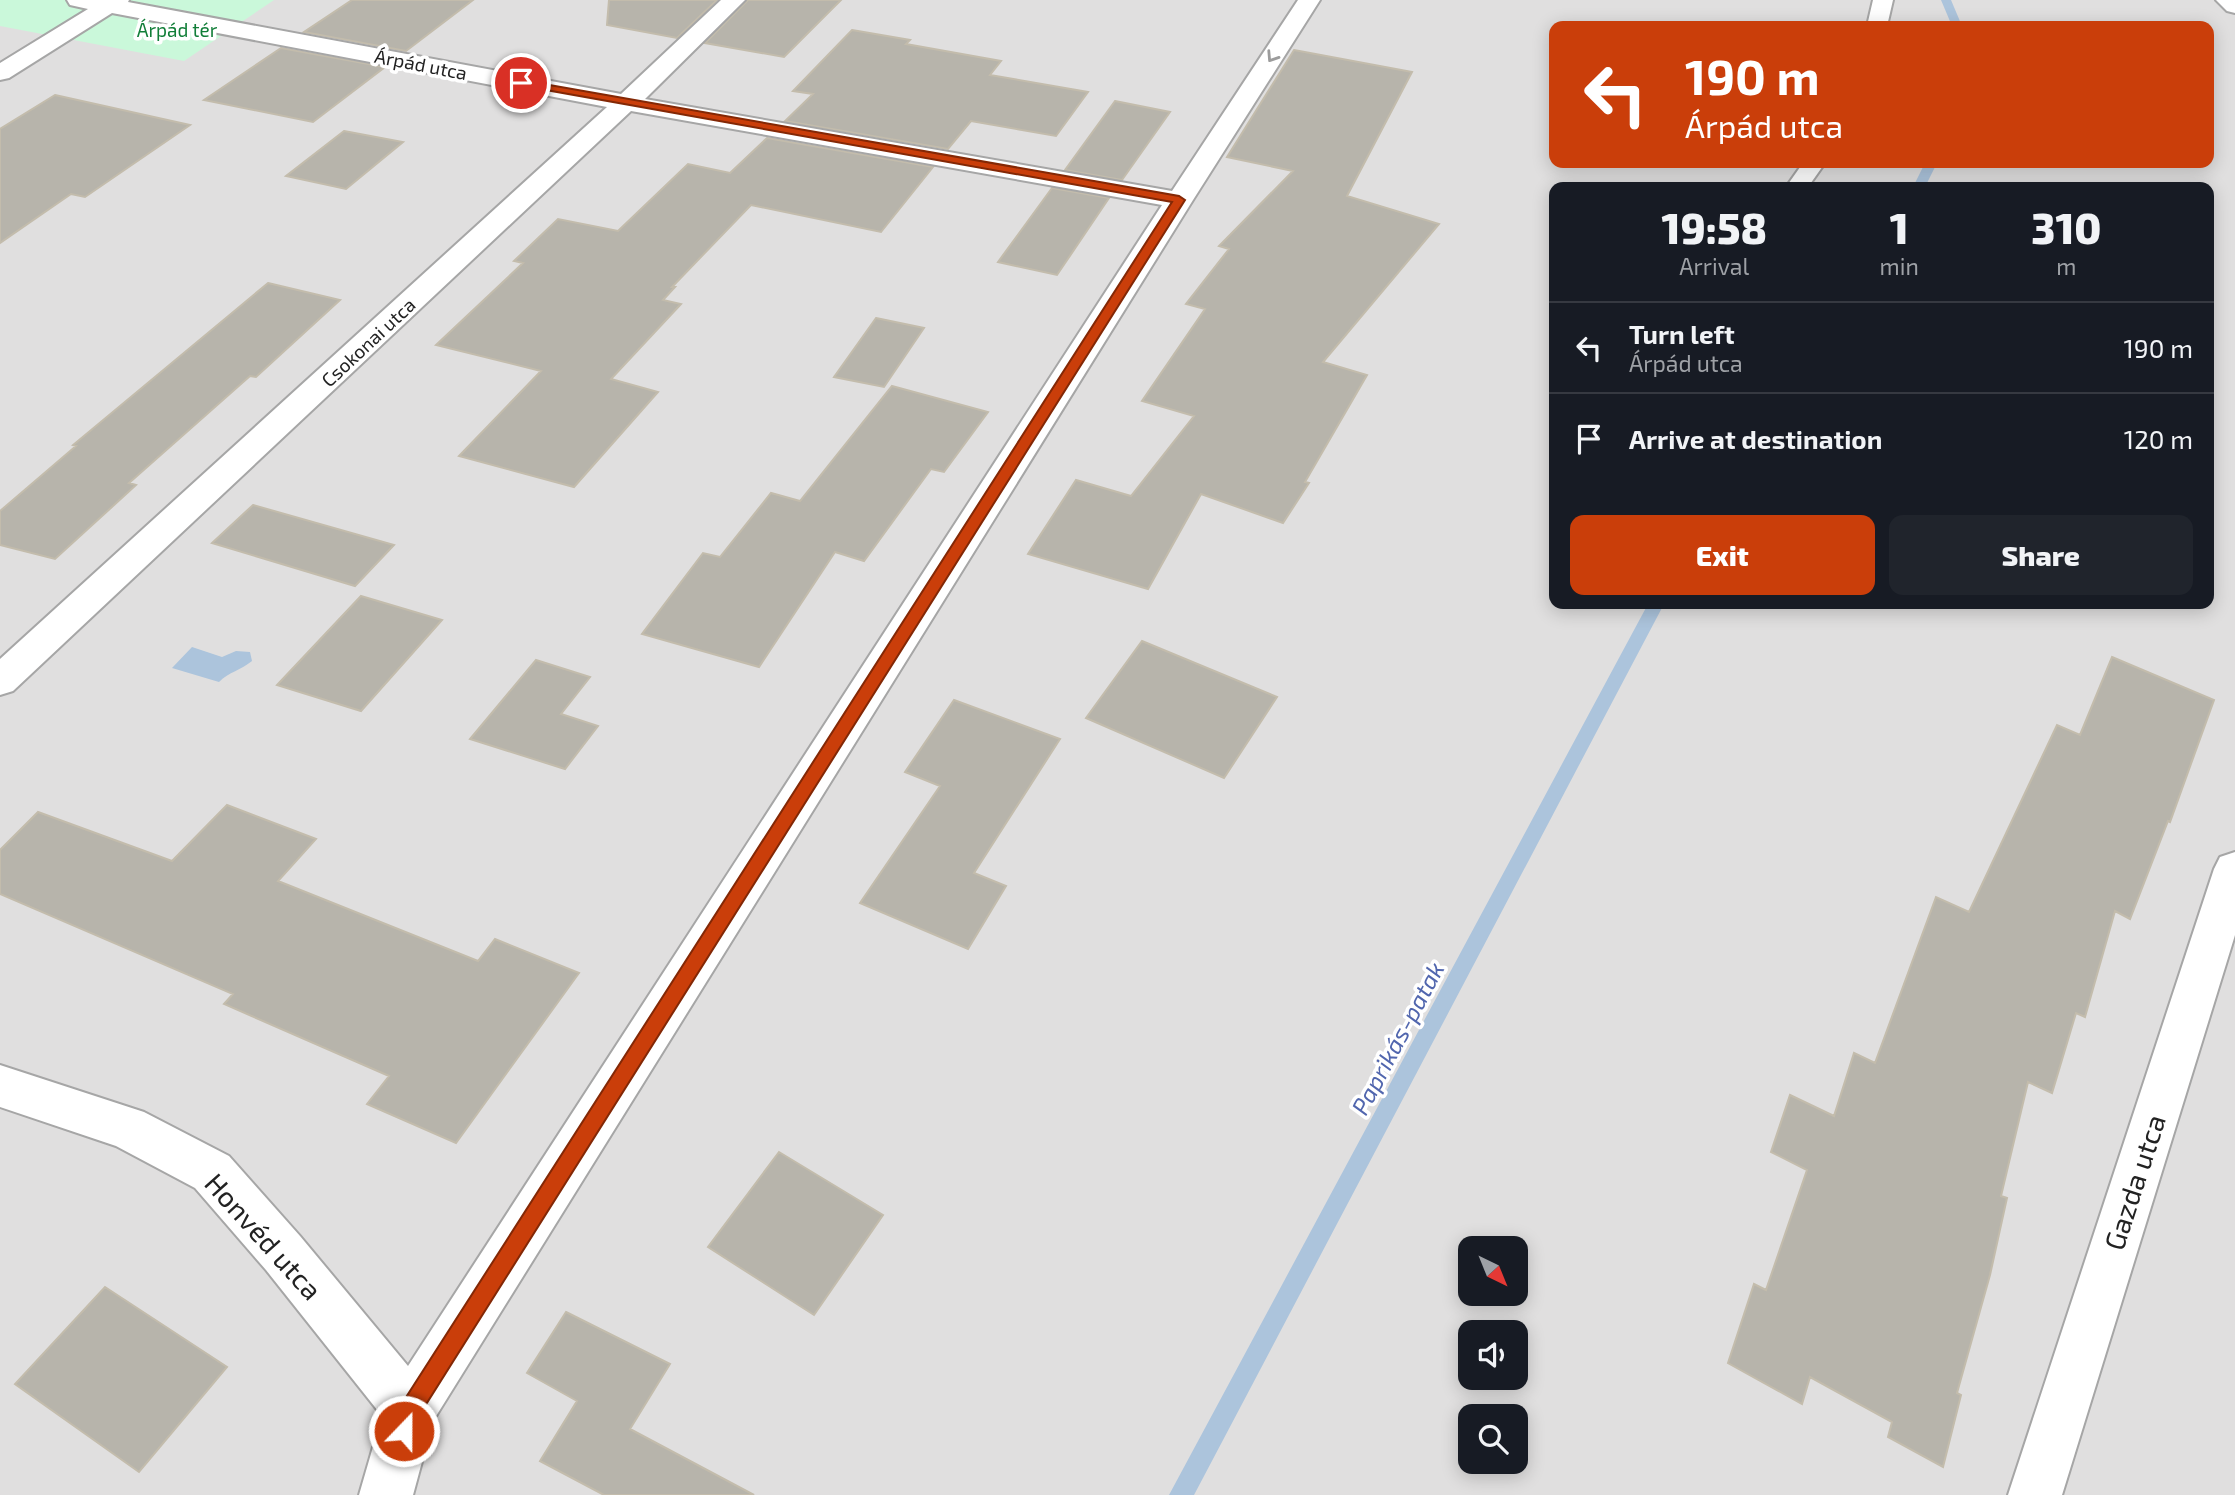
<!DOCTYPE html>
<html lang="en">
<head>
<meta charset="utf-8">
<style>
	body { margin:0; font-family:"Exo 2",sans-serif; background:#20242c; color:#f1f3f6; height:100vh; display:flex; flex-direction:column; font-size:26px; white-space:nowrap }
	* { box-sizing:border-box; margin:0 }
	p { font-size:23px; color:#9ea1a6 }
	.icon { flex:none; width:38px; height:38px; fill:none; stroke:currentColor; stroke-width:2; stroke-linecap:round; stroke-linejoin:round }
	.map { position:relative; flex:1; overflow:hidden }
	.drawer { position:absolute; left:1549px; top:182px; width:665px; height:427px; display:flex; flex-direction:column; background:#171b24; border-radius:14px; box-shadow:0 4px 18px #0003 }
	.drawer>* { flex:none }
	.guide { position:absolute; left:1549px; top:21px; width:665px; height:147px; border-radius:14px; box-shadow:0 4px 18px #0003; background:#ca3e0a; color:#fff; overflow:hidden }
	.needle { width:46px; rotate:137deg }
	.controls { position:absolute; left:1458px; top:1236px; display:grid; gap:14px }
	.controls a { display:grid; place-items:center; width:70px; height:70px; border-radius:14px; background:#171b24; box-shadow:0 4px 18px #0003; font-size:35px }
	.pin { position:absolute; display:grid; place-items:center; width:60px; height:60px; color:#fff; margin:-30px; border:4px solid #fff; border-radius:50%; box-shadow:0 2px 7px #0007 }
	.me { position:absolute; width:77px; margin:-38px; rotate:22deg; stroke-linejoin:round; filter:drop-shadow(0 0 5px #0008) }
	.turn { display:flex; align-items:center; gap:24px; height:147px; padding:0 21px; font-size:32px }
	.turn .icon { width:91px; height:91px; stroke-width:2.5 }
	.turn b { display:block; font-size:49px; line-height:60px }
	.eta { display:flex; justify-content:space-evenly; align-items:center; height:119px; text-align:center }
	.eta b { font-size:42px; font-weight:800; line-height:49px }
	.button { display:flex; gap:14px; margin-top:auto; padding:14px 21px }
	.button a { flex:1; height:80px; border-radius:14px; background:#ca3e0a; color:#fff; font-size:28px; font-weight:800; line-height:80px; text-align:center }
	.button a+a { background:#20242c; color:#f1f3f6 }
	ul { padding:0; list-style:none }
	li { display:flex; align-items:center; gap:21px; height:91px; padding:0 21px; border-top:2px solid #363941 }
	li div { flex:1 }
	li b { display:block; font-size:26px }
	li em { font-style:normal }
	.map>svg:first-child { display:block }
	.residential { fill:#e0dfdf; fill-rule:evenodd }
	.park { fill:#caf8da }
	.water { fill:#acc4dc }
	.lines { fill:none; stroke-linecap:round; stroke-linejoin:round }
	.stream { fill:#acc4dc; fill-rule:evenodd }
	.building { fill:#b7b4ab; stroke:#c3bcac; stroke-width:2 }
	.lane-casing { stroke:#a6a6a6; stroke-width:4 }
	.street-casing { stroke:#a6a6a6; stroke-width:4 }
	.lane { fill:#fff; fill-rule:evenodd }
	.street { fill:#fff; fill-rule:evenodd }
	.oneway { stroke:#9c9c9c }
	.route { fill:#ca3e0a; stroke:#832806; stroke-width:2 }
	.labels { text-anchor:middle; dominant-baseline:central; stroke-width:7; stroke-linejoin:round; paint-order:stroke }
	.far-park-label { font-size:19px; fill:#117e38; stroke:#fff }
	.far-street-label { font-size:19px; fill:#222; stroke:#fff }
	.water-label { font-size:24px; font-style:italic; fill:#5166ae; stroke:#fff }
	.near-street-label { font-size:28px; fill:#222; stroke:#fff }
</style>
</head>
<body>
<div class="map">
<svg width="2235" height="1495" viewBox="0 0 2235 1495">
	<rect width="100%" height="100%" fill="#f1f1e9"/>
	<path class="residential" d="M0 0H2235V1495H0ZM1554 26H2208V163H1554ZM1554 187H2208V604H1554ZM1470 1248H1516V1293H1470ZM1470 1332H1516V1377H1470ZM1470 1416H1516V1461H1470Z"/>
	<path class="park" d="M0 0H274L184 61 0 26Z"/>
	<path class="water" d="M192 647 222 657 236 651 250 652 252 661C241 670 229 672 219 682L172 668Z"/>
	<g class="lines">
		<path class="stream" d="M1941 0H1951L1962 26H1952Z
			M1925 163H1937L1925 187H1913Z
			M1648 604H1664L1194 1495H1169Z"/>
	</g>
	<path class="building" d="M352 0H473L406 51 304 32Z
		M609 0H717L677 38 607 25Z
		M748 0H841L784 57 705 43Z
		M852 30 910 40 906 44 1001 61 990 75 1088 92 1056 136 971 121 948 149 785 121 813 94 793 91Z
		M281 48 385 67 313 122 204 100Z
		M1294 50 1412 72 1347 196 1439 224 1323 362 1367 375 1305 482 1309 483 1283 523 1201 494 1148 589 1028 554 1076 480 1131 496 1194 416 1142 401 1205 309 1186 304 1229 249 1219 246 1293 171 1227 157Z
		M55 95 190 125 85 197 71 194 0 243V129Z
		M1115 101 1170 112 1122 180 1065 170Z
		M344 131 403 142 346 189 286 176Z
		M767 138 933 167 881 232 751 205 672 287H675L663 300 681 304 611 379 658 392 574 487 459 456 541 371 436 345 523 263 514 261 558 219 618 231 688 164 730 173Z
		M1052 188 1109 198 1057 275 998 262Z
		M268 283 340 300 256 377 250 376 129 483 136 485 55 559 0 545V511L76 446 73 445Z
		M876 318 924 328 884 387 834 377Z
		M892 386 988 412 944 472 931 469 864 561 835 552 759 667 642 634 703 553 720 557 771 493 800 501Z
		M253 505 394 545 355 586 212 543Z
		M361 596 442 620 361 711 277 685Z
		M1142 641 1277 697 1224 778 1086 718Z
		M2112 657 2214 700 2170 822 2168 821 2130 919 2115 911 2085 1017 2076 1013 2052 1093 2028 1082 2001 1196 2007 1198 1990 1275 1957 1393 1961 1395 1943 1467 1888 1437 1892 1422 1810 1377 1802 1404 1728 1363 1754 1284 1766 1290 1807 1170 1771 1152 1790 1095 1834 1116 1854 1053 1875 1063 1936 897 1969 912 2057 725 2080 735Z
		M536 660 590 677 561 714 598 726 565 769 470 739Z
		M954 700 1060 739 974 873 1006 886 968 949 860 903 940 786 905 772Z
		M227 805 316 839 278 881 478 961 495 939 579 973 456 1143 367 1104 389 1076 224 1004 233 994 0 894V850L38 812 172 861Z
		M779 1152 883 1215 814 1315 708 1247Z
		M105 1287 227 1367 139 1472 15 1384Z
		M566 1312 670 1364 630 1429 754 1495H604L540 1461 577 1401 527 1373Z"/>
	<g class="lines">
		<g class="lane-casing">
			<path id="lane" d="M1873 0H1893L1887 26H1867Z
				M1803 163H1825L1808 187H1786Z"/>
		</g>
		<g class="street-casing">
			<path id="street" d="M67 0H129L128 2 621 94 721 0H745L645 99 1172 191 1298 0H1320L1193 200 433 1421 413 1495H359L382 1416 266 1270 195 1188 116 1146 0 1107V1065L144 1112 229 1156 300 1236 408 1366 1162 205 631 111 13 691 0 695V659L607 107 112 13 9 78 0 80V63L88 9 70 5Z
				M2216 0H2235V13L2227 11Z
				M2235 852V935L2062 1495H2008L2214 869 2220 857Z"/>
		</g>
		<use href="#lane" class="lane"/>
		<use href="#street" class="street"/>
	</g>
	<defs><path id="oneway-chevron" d="M-2-3.5L2.5 0L-2 3.5" fill="none" stroke-width="1.6" stroke-linecap="round" stroke-linejoin="round" transform="scale(1.75)"/></defs>
	<use class="oneway" href="#oneway-chevron" transform="translate(1272 57) rotate(123)"/>
	<path class="route" d="M521 80 1179 196 1185 200 420 1414 412 1439 404 1442 397 1439 393 1431 403 1402 1172 202 518 85 516 83Z"/>
	<g class="labels">
		<g class="far-park-label">
			<text x="177" y="29">Árpád tér</text>
		</g>
		<g class="far-street-label">
			<text transform="translate(421 64) rotate(11)">Árpád utca</text>
			<text transform="translate(368 342) rotate(-43)">Csokonai utca</text>
		</g>
		<g class="water-label">
			<text transform="translate(1397 1038) rotate(-62)">Paprikás-patak</text>
		</g>
		<g class="near-street-label">
			<text transform="translate(2134 1182) rotate(-72)">Gazda utca</text>
			<text transform="translate(264 1236) rotate(48)">Honvéd utca</text>
		</g>
	</g>
</svg>
<div class="controls">
<a><svg class="needle" viewBox="-14 -14 28 28"><path d="M0-13l5 13h-10z" fill="#e53935"/><path d="M0 13l5-13h-10z" fill="#9ea1a6"/></svg></a>
<a><svg class="icon" aria-label="sound" viewBox="0 0 24 24"><path d="M4 9h4l5-4v14l-5-4H4zM17 9q2 3 0 6"/></svg></a>
<a><svg class="icon" aria-label="search" viewBox="0 0 24 24"><circle cx="10" cy="10" r="6"/><path d="M15 15l6 6"/></svg></a>
</div>
<div class="pin" style="left:521px;top:83px;background:#d93025"><svg class="icon" aria-label="arrive" viewBox="0 0 24 24"><path d="M6 21V4h12l-3 4 3 4H6"/></svg></div>
<svg class="me" style="left:404px;top:1431px" viewBox="-20 -20 40 40"><circle r="17" fill="#ca3e0a" stroke="#fff" stroke-width="3"/><path d="M0-11L8 9 0 5-8 9z" fill="#fff"/></svg>
<div class="guide">
<div class="turn"><svg class="icon" aria-label="left" viewBox="0 0 24 24"><path d="M17 20v-9H6M10 6l-5 5 5 5"/></svg><div><b>190 m</b>Árpád utca</div></div>
</div>
<section class="drawer">
<div class="eta">
<div><b>19:58</b><p>Arrival</p></div>
<div><b>1</b><p>min</p></div>
<div><b>310</b><p>m</p></div>
</div>
<ul>
<li><svg class="icon" aria-label="left" viewBox="0 0 24 24"><path d="M17 20v-9H6M10 6l-5 5 5 5"/></svg><div><b>Turn left</b><p>Árpád utca</p></div><em>190 m</em></li>
<li><svg class="icon" aria-label="arrive" viewBox="0 0 24 24"><path d="M6 21V4h12l-3 4 3 4H6"/></svg><div><b>Arrive at destination</b></div><em>120 m</em></li>
</ul>
<div class="button"><a>Exit</a><a>Share</a></div>
</section>
</div>
</body>
</html>
